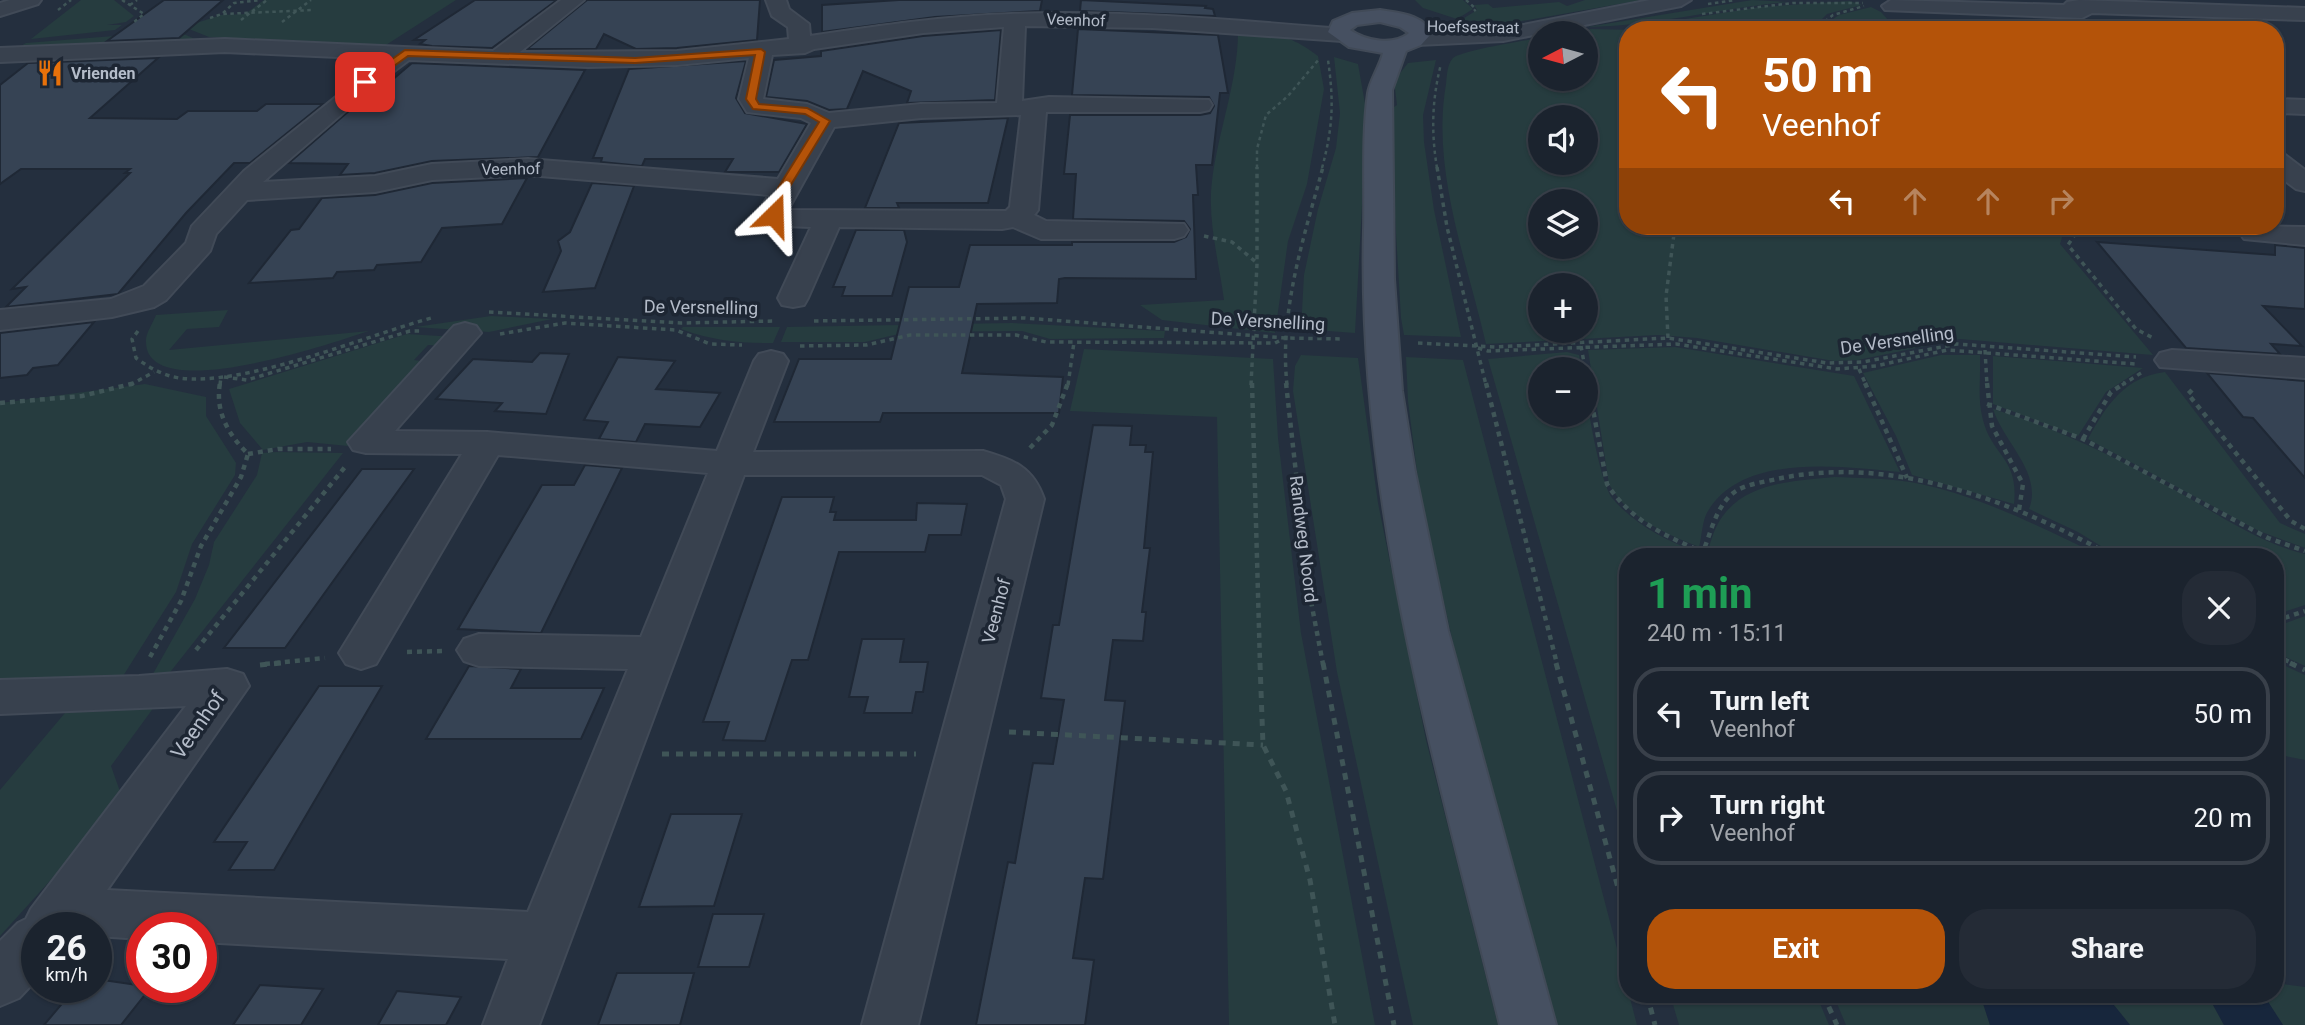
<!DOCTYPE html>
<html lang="en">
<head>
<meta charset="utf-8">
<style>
	body { margin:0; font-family:Roboto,sans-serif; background:#242b36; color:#f1f3f6; height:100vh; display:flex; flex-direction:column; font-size:26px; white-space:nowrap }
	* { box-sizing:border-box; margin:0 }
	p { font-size:23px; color:#a0a4aa }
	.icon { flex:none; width:38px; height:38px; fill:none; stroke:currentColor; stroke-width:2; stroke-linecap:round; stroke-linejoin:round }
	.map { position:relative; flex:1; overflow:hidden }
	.side { position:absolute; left:1619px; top:548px; width:665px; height:455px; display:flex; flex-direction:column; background:#1b232e; border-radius:28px; box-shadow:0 2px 5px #0004,0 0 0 2px #39404a }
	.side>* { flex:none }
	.banner { position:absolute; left:1619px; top:21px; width:665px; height:214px; border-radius:28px; box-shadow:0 2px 5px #0004,0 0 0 2px #39404a; background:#b45309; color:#fff; overflow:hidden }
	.needle { width:46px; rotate:264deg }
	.buttons { position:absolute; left:1528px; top:21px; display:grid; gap:14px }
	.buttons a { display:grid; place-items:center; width:70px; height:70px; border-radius:50%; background:#1b232e; box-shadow:0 2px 5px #0004,0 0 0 2px #39404a; font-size:35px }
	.speed { position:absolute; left:21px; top:912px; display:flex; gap:14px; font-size:35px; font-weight:700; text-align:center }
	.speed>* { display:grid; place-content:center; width:91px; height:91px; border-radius:50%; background:#1b232e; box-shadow:0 2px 5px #0004,0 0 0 2px #39404a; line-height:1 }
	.speed small { font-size:18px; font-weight:400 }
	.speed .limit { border:10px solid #d22; background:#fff; color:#111 }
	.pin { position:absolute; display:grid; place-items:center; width:60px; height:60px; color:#fff; margin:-30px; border-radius:14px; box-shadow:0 4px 10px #0006 }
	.me { position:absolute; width:77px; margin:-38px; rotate:22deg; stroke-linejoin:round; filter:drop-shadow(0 0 5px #0008) }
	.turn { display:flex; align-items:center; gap:24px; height:147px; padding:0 28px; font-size:32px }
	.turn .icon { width:91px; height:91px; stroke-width:2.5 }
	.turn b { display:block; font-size:49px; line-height:60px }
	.lanes { display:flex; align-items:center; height:66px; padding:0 28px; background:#0003; justify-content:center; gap:35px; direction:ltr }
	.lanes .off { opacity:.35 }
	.round { display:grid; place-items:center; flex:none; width:74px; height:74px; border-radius:28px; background:#242b36 }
	.head { display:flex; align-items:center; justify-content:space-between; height:119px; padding:0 28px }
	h1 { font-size:42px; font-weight:700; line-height:52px; color:#1e9e55 }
	.cta { display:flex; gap:14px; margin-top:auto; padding:14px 28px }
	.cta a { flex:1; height:80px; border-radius:28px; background:#b45309; color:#fff; font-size:28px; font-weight:700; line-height:80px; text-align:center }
	.cta a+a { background:#242b36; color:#f1f3f6 }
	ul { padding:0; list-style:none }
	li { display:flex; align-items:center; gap:21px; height:94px; margin:0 14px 10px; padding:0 14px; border:4px solid #39404a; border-radius:28px }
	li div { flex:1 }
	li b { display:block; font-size:26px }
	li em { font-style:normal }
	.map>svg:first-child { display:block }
	.green { fill:#263c3f; fill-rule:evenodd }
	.water { fill:#17263c }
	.building { fill:#364354; stroke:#1f2835; stroke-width:2 }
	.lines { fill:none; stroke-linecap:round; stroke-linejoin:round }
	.minor-casing { stroke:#414a57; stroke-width:4 }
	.tertiary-casing { stroke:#414a57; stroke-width:4 }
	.secondary-casing { stroke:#414a57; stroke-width:4 }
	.path-far3 { stroke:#3f5557; stroke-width:2.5; stroke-dasharray:3.5 3.5; stroke-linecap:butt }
	.path-far2 { stroke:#3f5557; stroke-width:3.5; stroke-dasharray:4.5 4.5; stroke-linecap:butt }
	.path-far1 { stroke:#3f5557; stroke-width:4.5; stroke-dasharray:5 5; stroke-linecap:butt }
	.path { stroke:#3f5557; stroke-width:5; stroke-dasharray:7 7; stroke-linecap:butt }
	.minor { fill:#38414e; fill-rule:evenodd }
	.tertiary { fill:#38414e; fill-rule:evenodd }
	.secondary { fill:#465061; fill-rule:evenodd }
	.route { fill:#b45309; stroke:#753606; stroke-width:2 }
	.labels { text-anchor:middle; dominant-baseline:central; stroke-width:7; stroke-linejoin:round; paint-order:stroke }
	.far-street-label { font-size:16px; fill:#b4bcc9; stroke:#1d2633 }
	.far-poi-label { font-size:16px; font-weight:bold; fill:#b4bcc9; stroke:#1d2633; text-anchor:start }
	.street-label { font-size:18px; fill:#b4bcc9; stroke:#1d2633 }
	.near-street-label { font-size:21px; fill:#b4bcc9; stroke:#1d2633 }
</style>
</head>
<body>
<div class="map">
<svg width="2305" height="1025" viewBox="0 0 2305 1025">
	<rect width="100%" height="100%" fill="#242f3e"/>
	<path class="green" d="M81 0H114L134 16 126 22 107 25H122L115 30 31 39Z
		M264 0H456L386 45 209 37 184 27 221 15 245 14Z
		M1415 0H1463L1473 9 1457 19 1423 8Z
		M1585 0H1642L1511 23 1461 20 1477 10 1474 5 1488 4 1493 8 1559 2 1567 6Z
		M1752 0 1788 2C1721 8 1655 26 1587 27Z
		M1850 1 1862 5 1827 14 1811 30H1641L1635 27 1760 7Z
		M1871 7 1881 12 1897 30H1817L1839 15Z
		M1591 29 1634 30H1628V226H2060L2064 231 2060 244 2153 355 1960 339 1858 360 1834 361 1697 338 1658 335 1486 344C1467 261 1431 170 1446 84 1447 76 1447 64 1453 58 1460 51 1526 40 1540 38V79H1586V33H1570ZM1540 117H1586V163H1540ZM1540 201H1586V247H1540ZM1540 285H1586V331H1540Z
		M177 31 195 39 21 46 26 43Z
		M1238 32C1276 35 1287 33 1318 56L1324 89 1307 184 1288 241 1275 333 1162 320 1140 305 1224 300C1219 262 1207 219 1212 181 1218 132 1238 81 1238 32Z
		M1334 57 1358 64 1367 115 1355 333 1301 329 1304 275 1318 209 1336 148 1340 113Z
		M1436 60 1423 115 1424 142 1434 210 1461 337 1404 335 1401 318 1392 166 1394 107 1397 105 1394 81 1408 63Z
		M228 310 219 327 187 329 169 350 369 331C338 341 143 409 146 340 146 333 153 323 156 315Z
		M491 316 552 319 489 332 415 327Z
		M1012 323 1165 331 1164 338 1050 339 1022 331 907 332 865 342H781L787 327Z
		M683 327H780L773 343C740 343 713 341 681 329Z
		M407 334 456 337 446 346 428 345 414 360 428 362 348 446 307 442 263 450 240 423 229 389Z
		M1675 347 1854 376 1900 472C1842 467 1744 452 1708 511 1702 520 1702 537 1699 547 1666 534 1626 517 1609 484L1588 350Z
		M1084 349 1273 359 1278 438 1301 633 1375 1025H1229L1217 417 1070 411Z
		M1567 352 1579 355 1582 369H1540V415H1586V393C1589 415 1601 485 1613 499 1635 525 1666 540 1696 552L1694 556H1628L1627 846 1488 359Z
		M1301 355 1358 358 1378 503 1426 740 1498 1025H1413L1337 672 1293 391 1295 366Z
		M1941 355H1980C1981 377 1977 398 1983 420 1992 456 2019 458 2014 504L1912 475 1896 436 1863 373Z
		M1993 356 2143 368 2106 392 2078 436 1993 404Z
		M1406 357 1463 360 1637 1025H1556L1457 661 1420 495 1408 401Z
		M2165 372 2280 523 2305 534V548L2259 531 2088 439C2106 406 2124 377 2165 372Z
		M145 384 206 397V416L236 463 235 475 192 544 176 592 118 684 0 687V403Z
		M1993 409C2057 428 2116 458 2175 490 2216 513 2259 543 2305 554V605L2275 615V556H2117L2078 532 2029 509C2043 473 2004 443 1993 409Z
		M277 452 343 453 164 680 149 681 195 599 209 565 214 542 257 475 262 453Z
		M1834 477C1859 478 1885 478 1910 482 1977 494 2040 527 2101 556H1706C1710 545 1713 531 1720 520 1744 482 1794 481 1834 477Z
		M2305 616V666L2275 652V627Z
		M2275 661 2305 675V760L2275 754Z
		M157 703 111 766 123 800 0 936V790L70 707Z
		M2275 983 2305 987V1025H2283L2263 994H2275Z
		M1670 994H1816L1829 1025H1679Z
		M1833 994H1980L1990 1025H1846Z
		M2105 994H2207L2224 1025H2130Z"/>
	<path class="water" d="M1980 994H2105L2130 1025H1990Z
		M2207 994H2263L2283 1025H2224Z"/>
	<path class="building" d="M164 0H223L179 38 107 41Z
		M475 0H557L492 48 432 46 420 44 425 40H414Z
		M587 0H760L757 40 677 48 636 49 604 34 596 49H527Z
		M899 0H1042L1040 11 935 17 822 32V5Z
		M1081 0 1206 6 1205 8 1213 9 1215 16 1080 11Z
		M1078 29 1218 35 1228 93H1220L1212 165H1196L1198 195H1193L1196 279 1065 278 1059 279 1057 303 977 304 962 373 1063 377 1059 413H883L880 422H774L799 359H891L909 287H959L970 245H1072V242H1174L1186 237 1190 229 1184 221 1073 219 1076 174H1064L1070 115H1200L1210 113 1214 106 1209 97 1072 95Z
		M1001 30 995 100 907 103 911 91 863 71 847 109 829 110 807 101 766 97 774 60 821 56V51L923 36Z
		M158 58 90 118 177 119 188 111H257L266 104H323L250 163H234L186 213 118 294 6 307 26 287 12 289 130 173H125L130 169H21L0 184V85L28 63Z
		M746 61 736 98 745 113 807 124 779 172H725L733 159H645L642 166 601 162 602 158H593L629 69Z
		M412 63 585 70 538 157 432 161 375 173 340 175 348 164 289 163 357 104H364Z
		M1008 118 988 203H897L899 208H865L899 123Z
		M527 178 502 224 442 228 421 262 377 265 374 270 337 272 333 278 249 283 291 230 299 229 322 198 375 195 432 183Z
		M592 183 634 186 595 288 543 292 561 251 558 241 570 232Z
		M856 230H904L907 242 892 296H842L845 287H833Z
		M2097 242 2275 255V245L2305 248V309L2263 306 2302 346 2271 344 2280 354 2186 348Z
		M94 322 58 365 33 368 27 375 0 378V333Z
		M540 353 569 354 546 414 495 411 502 403 436 399 473 359 532 362Z
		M618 357 675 361 656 389 720 393 700 427 645 424 636 442 599 439 608 422 584 420Z
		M2207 373 2305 381V478L2253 418 2243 417Z
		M1093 425 1132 426 1130 445H1146L1145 452H1153L1144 548H1150L1142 612H1146L1143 641 1113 640 1105 700 1125 701 1103 879 1085 878 1073 958 1094 960 1085 1025H976L1008 862 1015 863 1033 763 1053 764 1064 700 1041 698 1053 625H1059Z
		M585 465 622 468 541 633 458 629 542 485H574Z
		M362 469H414L285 648H224Z
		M782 497H834L830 512H836L834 520H916L917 503 967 504 961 535H929L925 552H839L808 660H792L765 741 723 740 729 722H703Z
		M862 639H904L900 662H928L923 692H916L912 713H864L868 697H849Z
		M469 666 521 669 511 688H604L581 739H426Z
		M319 686H382L274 870H229L247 842H214Z
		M671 814H742L714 906 639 907Z
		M713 914H764L749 967H698Z
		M617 973H694L680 1025H598Z
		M96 979 151 987 121 1025H44L76 987H96Z
		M260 985 323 989 301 1025H233Z
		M397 991 461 997 446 1025H378Z"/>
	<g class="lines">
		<g class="minor-casing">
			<path id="minor" d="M10 0H41L38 4 0 16V3Z
				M561 0H584L520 52 677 51 789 39 788 27 772 16 766 0H786L789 9 809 24 810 36C877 26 944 16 1011 14 1122 10 1232 20 1342 29L1353 35 1342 41 1153 28 1025 26 1022 101 1049 97 1209 100 1212 105 1209 110 1200 112H1046L1038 210 1034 215 1046 221 1184 224 1188 230 1184 236 1174 239H1041L1013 227 1002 229 839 227 808 298 804 305 793 307 782 305 778 298 811 227 784 226 764 221 760 209 769 195 528 175 432 180 375 192 247 200 216 234 210 251 166 300 154 307 112 317 0 330V310L111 299 144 286 186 243 192 226 244 171 383 59 225 52 0 62V48L225 39 493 51ZM1004 27 997 103 921 104 829 113 807 104 763 99 772 55 805 53 814 49 923 33ZM749 58 739 99 747 112 801 118 811 123 778 179 528 159 432 164 375 176 263 182 373 87 409 60 588 67 677 65ZM1021 115 1010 207 1006 211 788 210 834 127 921 118Z
				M1891 0 2064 5 2067 2 2079 0 2305 8V20L2092 13 2082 18 1885 10 1882 6Z
				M2275 99 2305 100V114L2275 113Z
				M2275 152 2284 154 2305 170V191L2296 189 2275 173Z
				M2249 226 2305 227V245L2244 239 2240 233Z
				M465 323 476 326 481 333 395 431 487 432 717 451 754 361 759 354 771 351 783 354 788 361 753 452 983 451C1014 460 1033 467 1044 499L918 1025H862L1006 499 1001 485 982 475H744L539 1025H483L508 959 201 942V928H142V939L96 936V928H37V979L19 998 0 1006V941L18 923 26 919 31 909 186 706 0 714V680L139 676 227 669 243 674 249 686 107 890 528 912 628 669 479 666 464 661 457 650 464 639 479 634 641 637 708 473 498 455 376 664 361 669 346 664 339 653 462 454 366 453 353 450 348 442 454 326Z
				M2172 350 2305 358V378L2160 367 2155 360 2160 353Z"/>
		</g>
		<g class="tertiary-casing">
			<path id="tertiary" d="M1650 0H1691L1681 6 1503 41 1417 45 1406 38 1417 31 1503 29Z"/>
		</g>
		<g class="secondary-casing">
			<path id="secondary" d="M1380 10C1397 13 1425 14 1431 34L1421 45 1406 51 1392 90 1394 279 1402 391 1415 472 1448 631 1556 1025H1500C1436 764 1357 501 1364 230 1365 187 1362 134 1368 93 1370 80 1380 66 1383 53L1349 47 1328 32 1333 21 1352 13ZM1380 22 1400 27 1409 33C1393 46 1366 41 1350 30L1357 25Z"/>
		</g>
		<path class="path-far3" d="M122 0 144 14 134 22
			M1466 0 1476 9 1474 11
			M1708 4 1735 0
			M130 5 137 0
			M58 10 71 0
			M223 13 234 3 261 0
			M1702 14 1793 3H1863
			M210 18 222 14 313 10
			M241 20 267 0
			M282 22 311 0
			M1814 30 1833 15 1864 6
			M1257 168V149L1266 115 1288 96 1320 58
			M1322 168C1333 127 1334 102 1328 60
			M1437 168C1431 132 1432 99 1441 64"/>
		<path class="path-far2" d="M1437 167 1447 227 1486 385
			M2067 226 2074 236 2068 245 2136 329 2153 338
			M2146 226 2222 231
			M1204 236 1232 242 1257 263
			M489 312 681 323 774 321
			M814 321 1025 318 1286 338 1344 339
			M138 331 132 339 136 358C150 368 162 375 179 378 246 387 367 335 435 317
			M500 334 565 323 676 330 710 344 742 345
			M1668 338 1666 296 1675 226
			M1418 343 1495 347 1668 338 1827 363 1863 362 1957 344 2136 357
			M800 346 866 345 910 335H1016L1046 342 1275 343 1285 338
			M1581 346 1588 385
			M1478 348 1488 351 1676 344 1837 369 1876 366 1947 350 2136 364
			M1985 350 1987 385
			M1859 369 1866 385
			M224 377 247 380 410 331H421
			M130 385 154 372
			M220 385 221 377
			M1068 385 1074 342
			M1251 385 1257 264V167
			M1287 385C1279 311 1304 237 1323 167
			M2122 385 2141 373"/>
		<path class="path-far1" d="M1252 383 1260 664
			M1286 383 1309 591 1323 664
			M1486 383 1557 664
			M1588 383 1607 484C1630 520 1665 536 1703 552
			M1865 383 1907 478
			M1987 383 1992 426 2023 484 2019 510
			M2192 390 2188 394 2291 521 2305 529
			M0 403 82 396 135 383
			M1987 404 2083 439 2268 538 2305 551
			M2083 439 2111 392 2125 383
			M1030 448 1052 425 1068 383
			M248 454 278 449H331
			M1701 556C1711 535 1715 505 1736 491 1747 484 1764 482 1777 479 1891 454 2013 501 2112 556
			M2275 621 2305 611
			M196 650 345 467
			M407 652 443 651
			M2275 655 2294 664
			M150 657 181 601 201 546 241 477 248 454C228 434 215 412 220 383
			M265 664 325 658"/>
		<path class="path" d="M1260 663 1263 745 1286 791 1310 880 1335 1025
			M1323 663 1394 1025
			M1556 663 1628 924
			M2290 663 2305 670
			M260 665 281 663
			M1009 732 1263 745
			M662 754H916
			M1647 994 1655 1025
			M1823 994 1837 1025"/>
		<use href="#minor" class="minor"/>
		<use href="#tertiary" class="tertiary"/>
		<use href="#secondary" class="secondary"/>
	</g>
	<path class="route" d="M761 49 765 52 756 99 759 104 807 108 830 121 789 188 780 215 774 218 768 215 778 188 819 122 805 114 753 109 746 99 755 55 635 63 408 56 369 84 360 82 405 50 635 58Z"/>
	<defs>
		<g id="restaurant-bare" transform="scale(2.1)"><path d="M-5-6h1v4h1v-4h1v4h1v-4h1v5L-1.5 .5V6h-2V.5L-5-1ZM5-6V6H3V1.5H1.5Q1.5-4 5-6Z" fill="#e8710a" stroke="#1d2633" stroke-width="2.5" paint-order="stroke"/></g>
	</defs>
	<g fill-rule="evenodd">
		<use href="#restaurant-bare" x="50" y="73"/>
	</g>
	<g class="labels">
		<g class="far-street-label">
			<text transform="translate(1076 20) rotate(2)">Veenhof</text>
			<text transform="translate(1473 27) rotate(1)">Hoefsestraat</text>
			<text transform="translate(511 169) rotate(-1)">Veenhof</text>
		</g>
		<g class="far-poi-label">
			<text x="71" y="73">Vrienden</text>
		</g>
		<g class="street-label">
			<text transform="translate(701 307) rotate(1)">De Versnelling</text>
			<text transform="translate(1268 321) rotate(3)">De Versnelling</text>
			<text transform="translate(1897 340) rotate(-8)">De Versnelling</text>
			<text transform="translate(1304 539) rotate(83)">Randweg Noord</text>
			<text transform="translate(996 611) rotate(-75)">Veenhof</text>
		</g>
		<g class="near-street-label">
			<text transform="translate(198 725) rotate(-55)">Veenhof</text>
		</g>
	</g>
</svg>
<div class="buttons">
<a><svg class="needle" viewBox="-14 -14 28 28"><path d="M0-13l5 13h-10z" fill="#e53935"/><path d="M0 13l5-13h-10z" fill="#a0a4aa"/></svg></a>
<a><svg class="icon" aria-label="sound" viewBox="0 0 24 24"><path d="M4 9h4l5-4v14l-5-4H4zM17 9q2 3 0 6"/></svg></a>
<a><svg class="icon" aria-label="layers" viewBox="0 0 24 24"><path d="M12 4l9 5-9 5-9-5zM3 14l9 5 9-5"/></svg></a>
<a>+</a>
<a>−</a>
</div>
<div class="speed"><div>26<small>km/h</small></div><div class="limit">30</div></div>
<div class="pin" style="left:365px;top:82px;background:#d93025"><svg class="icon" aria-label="arrive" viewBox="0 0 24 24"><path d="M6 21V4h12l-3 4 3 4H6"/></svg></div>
<svg class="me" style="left:774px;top:215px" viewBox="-20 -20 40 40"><path d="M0-17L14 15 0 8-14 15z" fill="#b45309" stroke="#fff" stroke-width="4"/></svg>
<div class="banner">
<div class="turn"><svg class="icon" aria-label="left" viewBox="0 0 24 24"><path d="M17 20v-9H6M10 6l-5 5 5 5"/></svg><div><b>50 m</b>Veenhof</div></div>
<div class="lanes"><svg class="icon" aria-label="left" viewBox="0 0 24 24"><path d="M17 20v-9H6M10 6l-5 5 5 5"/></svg><svg class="icon off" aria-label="ahead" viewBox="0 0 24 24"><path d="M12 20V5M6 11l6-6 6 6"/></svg><svg class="icon off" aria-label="ahead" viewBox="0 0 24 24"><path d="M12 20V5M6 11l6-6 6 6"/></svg><svg class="icon off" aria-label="right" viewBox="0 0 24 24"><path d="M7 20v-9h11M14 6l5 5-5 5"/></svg></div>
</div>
<section class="side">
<div class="head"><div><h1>1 min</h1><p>240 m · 15:11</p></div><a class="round"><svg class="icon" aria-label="close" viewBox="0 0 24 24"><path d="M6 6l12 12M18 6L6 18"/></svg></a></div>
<ul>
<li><svg class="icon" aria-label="left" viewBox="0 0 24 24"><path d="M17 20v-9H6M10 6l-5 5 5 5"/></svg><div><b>Turn left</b><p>Veenhof</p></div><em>50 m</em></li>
<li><svg class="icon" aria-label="right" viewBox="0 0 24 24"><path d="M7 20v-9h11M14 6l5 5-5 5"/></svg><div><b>Turn right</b><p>Veenhof</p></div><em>20 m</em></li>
</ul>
<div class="cta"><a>Exit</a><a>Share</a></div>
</section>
</div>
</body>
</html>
